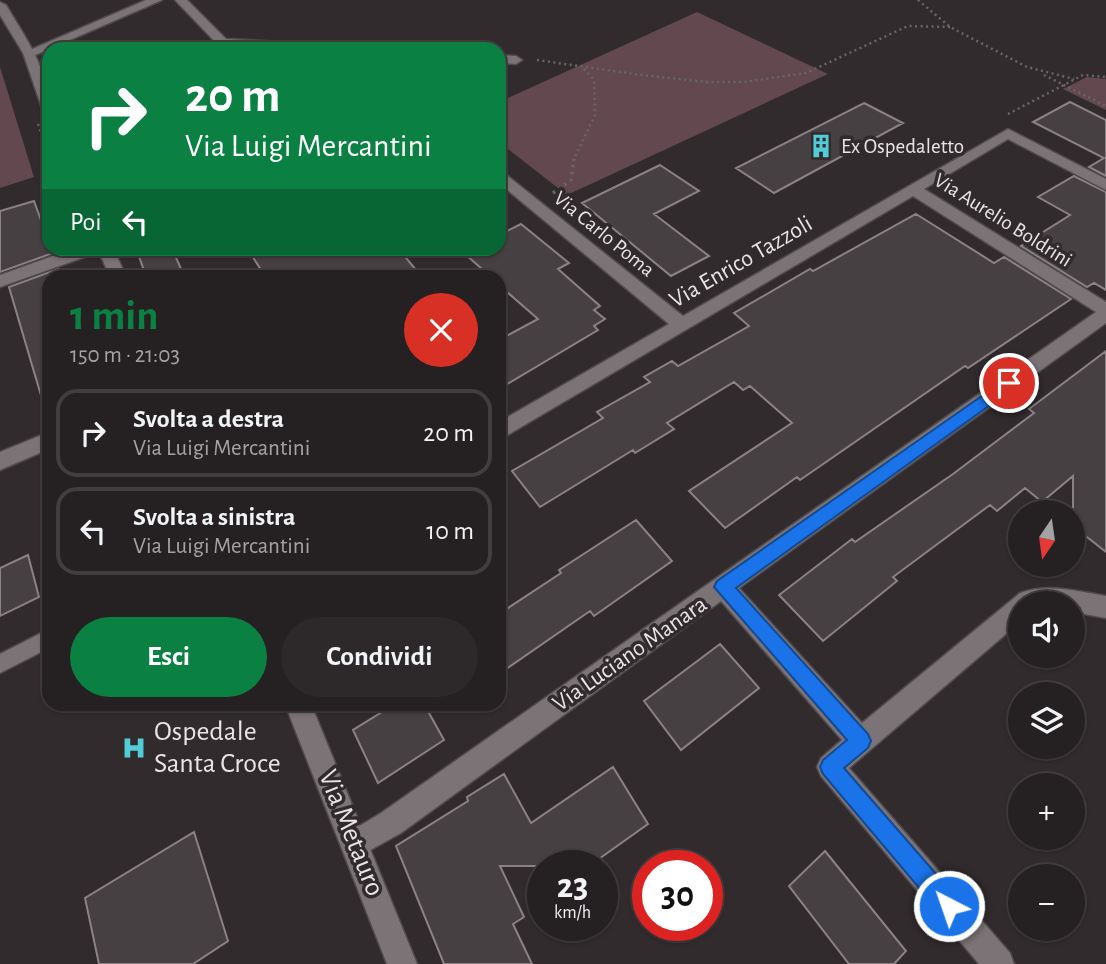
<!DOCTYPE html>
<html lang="it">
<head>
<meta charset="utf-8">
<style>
	body { margin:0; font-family:"Alegreya Sans",sans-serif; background:#2d282a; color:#f1f3f6; height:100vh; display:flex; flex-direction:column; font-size:26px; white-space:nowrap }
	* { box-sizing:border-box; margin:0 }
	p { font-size:23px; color:#a3a3a5 }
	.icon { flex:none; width:38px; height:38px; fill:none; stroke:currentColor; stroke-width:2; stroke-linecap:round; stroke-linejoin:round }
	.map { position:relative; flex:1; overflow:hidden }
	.sheet { position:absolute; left:42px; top:270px; width:464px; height:441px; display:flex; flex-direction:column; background:#252022; border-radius:21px; box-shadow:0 2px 5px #0004,0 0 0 2px #423e40 }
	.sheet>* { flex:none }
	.hud { position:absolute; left:42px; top:42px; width:464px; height:214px; border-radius:21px; box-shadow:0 2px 5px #0004,0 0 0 2px #423e40; background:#0b8043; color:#fff; overflow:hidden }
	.needle { width:46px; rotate:193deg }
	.fabs { position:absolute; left:1008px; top:500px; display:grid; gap:14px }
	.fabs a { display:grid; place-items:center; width:77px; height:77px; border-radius:50%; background:#252022; box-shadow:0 2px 5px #0004,0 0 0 2px #423e40; font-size:35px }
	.speed { position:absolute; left:527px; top:850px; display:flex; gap:14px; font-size:35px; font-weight:700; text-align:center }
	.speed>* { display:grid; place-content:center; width:91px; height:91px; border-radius:50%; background:#252022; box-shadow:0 2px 5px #0004,0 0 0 2px #423e40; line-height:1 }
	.speed small { font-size:18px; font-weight:400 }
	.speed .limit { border:10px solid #d22; background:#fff; color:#111 }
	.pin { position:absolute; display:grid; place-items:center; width:60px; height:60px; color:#fff; margin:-30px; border:4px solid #fff; border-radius:50%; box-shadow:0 2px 7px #0007 }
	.me { position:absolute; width:77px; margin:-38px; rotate:319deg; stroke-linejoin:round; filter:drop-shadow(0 0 5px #0008) }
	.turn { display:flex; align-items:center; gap:24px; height:147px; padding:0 28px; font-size:32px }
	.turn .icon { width:91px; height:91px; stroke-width:2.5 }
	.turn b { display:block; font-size:49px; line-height:60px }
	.then { display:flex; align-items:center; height:66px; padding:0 28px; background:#0003; gap:14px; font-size:26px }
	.round { display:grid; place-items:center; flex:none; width:74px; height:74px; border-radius:37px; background:#2d282a }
	.headline { display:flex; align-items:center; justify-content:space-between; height:119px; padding:0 28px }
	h1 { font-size:42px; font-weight:700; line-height:52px; color:#0b8043 }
	.button { display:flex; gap:14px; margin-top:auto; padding:14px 28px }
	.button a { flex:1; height:80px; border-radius:42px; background:#0b8043; color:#fff; font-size:28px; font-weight:700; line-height:80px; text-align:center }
	.button a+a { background:#2d282a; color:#f1f3f6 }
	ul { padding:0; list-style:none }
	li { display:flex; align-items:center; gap:21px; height:88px; margin:0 14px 10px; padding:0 14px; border:4px solid #423e40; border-radius:21px }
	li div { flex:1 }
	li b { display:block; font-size:26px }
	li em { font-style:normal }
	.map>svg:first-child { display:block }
	.green { fill:#63484f }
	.building { fill:#474042; stroke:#8a8284; stroke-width:2 }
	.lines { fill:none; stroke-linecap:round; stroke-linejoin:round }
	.lane-casing { stroke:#4f4a4b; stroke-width:3 }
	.street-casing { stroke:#4f4a4b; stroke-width:3 }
	.secondary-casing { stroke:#4f4a4b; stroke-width:3 }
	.path-far1 { stroke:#6a6567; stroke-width:2.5; stroke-dasharray:2 3.5; stroke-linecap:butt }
	.path { stroke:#6a6567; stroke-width:3.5; stroke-dasharray:2.5 4.5; stroke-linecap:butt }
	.lane { fill:#7b7375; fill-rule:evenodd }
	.street { fill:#7b7375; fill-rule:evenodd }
	.secondary { fill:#7b7375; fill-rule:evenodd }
	.route { fill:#1a73e8; stroke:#114b97; stroke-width:2 }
	.labels { text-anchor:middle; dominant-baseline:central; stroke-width:7; stroke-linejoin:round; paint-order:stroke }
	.far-poi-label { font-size:21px; fill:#e9e5e6; stroke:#312b2d; text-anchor:start }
	.far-street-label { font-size:21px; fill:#e9e5e6; stroke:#312b2d }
	.street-label { font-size:24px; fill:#e9e5e6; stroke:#312b2d }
	.near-poi-label { font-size:28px; fill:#e9e5e6; stroke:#312b2d; text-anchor:start }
	.near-street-label { font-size:28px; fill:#e9e5e6; stroke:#312b2d }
</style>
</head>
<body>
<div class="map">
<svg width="1106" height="964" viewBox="0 0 1106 964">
	<rect width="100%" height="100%" fill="#312b2d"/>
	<path class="green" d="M697 12 828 74 567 195 499 142V102Z
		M0 67 34 177 0 188Z
		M1087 77 1106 79V110L1063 89Z"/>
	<path class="building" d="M1070 102 1106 120V176L1089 167 1104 158 1033 122Z
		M864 103 903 123 774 193 736 168Z
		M660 165 699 191 654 214 709 256 671 276 582 203Z
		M1074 176 1106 192V290L1094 283 1087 287 1021 246 1070 215 1038 197Z
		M34 201 53 253 0 272V211Z
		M916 214 994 263 1004 257 1071 299 968 368 965 366 800 480 797 477 725 528 689 491 792 423 750 386 743 390 734 382 667 423 674 429 635 453 633 450 540 507 512 471 603 418 597 412 650 382 644 377 672 361 678 366 749 326 734 313 810 269 813 271Z
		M521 224 569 263 558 269 600 306 594 310 605 319 594 326 598 330 499 389V340L538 319 499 285V276H490L458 248H499V235Z
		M136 248H172L184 276H146Z
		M247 248H398L421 276H265Z
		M58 269 61 276H49V398L42 399 9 287Z
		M1106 351V552L1073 526V476L1042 502 1025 488 997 511 990 505 893 577 897 581 823 641 779 595 852 539 855 542 953 474 1034 413 1029 409Z
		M636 520 672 561 594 616 590 611 499 674V614L561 573 559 570Z
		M28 555 39 597 0 616V568Z
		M720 644 759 688 681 750 644 701Z
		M395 704H424L444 740 378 783 353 730Z
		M613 767 648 824 589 866H500L524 917 513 924 532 964H444L396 846 468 801 467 797 504 774 531 823Z
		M194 832 228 941 193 964H99L85 898Z
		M825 851 906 951 894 964H849L789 886Z"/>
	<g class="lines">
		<g class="lane-casing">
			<path id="lane" d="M49 629V648L0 673V654Z"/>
		</g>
		<g class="street-casing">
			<path id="street" d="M146 0H162L33 56 29 57 23 53Z
				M175 0H187L226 39 337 45 343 49 233 46 235 49H222Z
				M499 55 516 56 522 60 516 64 499 63Z
				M1008 129 1106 179V190L1008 139 924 189 1106 302V323L739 588 862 723 1020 593C1047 583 1078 591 1106 596V618L1073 612V604H1020V622L849 768 1010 953 1014 964H979L821 776 817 767 821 758 842 740 721 601 401 833 356 858 346 854 342 844 346 834 381 813 1096 312 913 196 499 440V422L669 324 499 183V172L504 173 683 316Z
				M75 248H101L99 252 0 287V275Z
				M49 432V449L0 470V452Z"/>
		</g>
		<g class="secondary-casing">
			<path id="secondary" d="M0 2 6 5C27 40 49 69 49 112L42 108 23 53 0 15Z
				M97 248H113L126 276H110Z
				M285 704H311L417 964H387Z"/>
		</g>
		<path class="path-far1" d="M918 0 950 27 1027 67 1074 79
			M537 60 641 75 707 82H744L806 73 908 26 950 27
			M1044 75 1106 106
			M1008 114 1083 75 1106 77
			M38 124 49 156
			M573 161 595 115 594 80 583 68"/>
		<path class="path" d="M553 193 571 180 574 159"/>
		<use href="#lane" class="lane"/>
		<use href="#street" class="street"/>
		<use href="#secondary" class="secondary"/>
	</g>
	<path class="route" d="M1009 377 1015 379 1017 383 1015 387 736 588 868 734 871 741 868 748 844 768 957 898 960 906 957 914 949 917 941 914 823 774 820 767 823 760 847 740 714 587 717 581Z"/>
	<defs>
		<g id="building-bare" transform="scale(1.89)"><path d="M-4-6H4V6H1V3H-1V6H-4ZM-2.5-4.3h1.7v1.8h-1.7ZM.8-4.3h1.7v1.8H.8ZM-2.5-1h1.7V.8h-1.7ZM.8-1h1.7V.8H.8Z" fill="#52ccd6" stroke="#312b2d" stroke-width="2.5" paint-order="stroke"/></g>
		<g id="hospital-bare" transform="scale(1.89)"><path d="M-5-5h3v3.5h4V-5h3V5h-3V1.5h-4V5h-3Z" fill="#52ccd6" stroke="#312b2d" stroke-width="2.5" paint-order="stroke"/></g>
	</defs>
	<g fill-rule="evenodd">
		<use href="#building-bare" x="821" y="146"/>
		<use href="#hospital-bare" x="134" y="748"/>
	</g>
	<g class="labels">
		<g class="far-poi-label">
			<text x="841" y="146">Ex Ospedaletto</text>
		</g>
		<g class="far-street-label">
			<text transform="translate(1003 220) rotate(32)">Via Aurelio Boldrini</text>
			<text transform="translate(604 234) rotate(39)">Via Carlo Poma</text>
		</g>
		<g class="street-label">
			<text transform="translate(741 262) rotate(-30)">Via Enrico Tazzoli</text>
			<text transform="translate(630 654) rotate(-35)">Via Luciano Manara</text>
		</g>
		<g class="near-poi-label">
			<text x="154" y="732">Ospedale<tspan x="154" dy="32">Santa Croce</tspan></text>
		</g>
		<g class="near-street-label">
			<text transform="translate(351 833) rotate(68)">Via Metauro</text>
		</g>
	</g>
</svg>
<div class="fabs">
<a><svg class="needle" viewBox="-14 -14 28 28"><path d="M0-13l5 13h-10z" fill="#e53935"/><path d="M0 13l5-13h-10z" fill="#a3a3a5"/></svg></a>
<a><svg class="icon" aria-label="sound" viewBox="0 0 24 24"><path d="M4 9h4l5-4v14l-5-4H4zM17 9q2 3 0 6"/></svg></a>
<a><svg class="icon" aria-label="layers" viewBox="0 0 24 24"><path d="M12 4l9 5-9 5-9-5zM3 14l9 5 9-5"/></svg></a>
<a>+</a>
<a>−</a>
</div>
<div class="speed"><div>23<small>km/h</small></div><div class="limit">30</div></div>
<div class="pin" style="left:1009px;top:383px;background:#d93025"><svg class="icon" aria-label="arrive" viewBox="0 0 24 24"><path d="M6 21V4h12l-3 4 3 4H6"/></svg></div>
<svg class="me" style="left:949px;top:906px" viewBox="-20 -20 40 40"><circle r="17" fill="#1a73e8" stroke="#fff" stroke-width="3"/><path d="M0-11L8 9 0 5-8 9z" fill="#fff"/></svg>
<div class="hud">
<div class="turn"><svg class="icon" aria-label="right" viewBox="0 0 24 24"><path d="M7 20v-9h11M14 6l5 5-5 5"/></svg><div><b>20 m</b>Via Luigi Mercantini</div></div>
<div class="then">Poi<svg class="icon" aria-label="left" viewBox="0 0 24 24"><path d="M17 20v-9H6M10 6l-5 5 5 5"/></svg></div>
</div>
<section class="sheet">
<div class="headline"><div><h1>1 min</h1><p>150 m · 21:03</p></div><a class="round" style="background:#d93025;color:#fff"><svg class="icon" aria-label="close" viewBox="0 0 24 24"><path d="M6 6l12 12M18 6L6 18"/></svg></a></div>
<ul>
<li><svg class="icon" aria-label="right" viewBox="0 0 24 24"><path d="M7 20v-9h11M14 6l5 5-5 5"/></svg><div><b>Svolta a destra</b><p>Via Luigi Mercantini</p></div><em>20 m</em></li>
<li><svg class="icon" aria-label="left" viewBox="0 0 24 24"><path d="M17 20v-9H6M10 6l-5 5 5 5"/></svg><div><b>Svolta a sinistra</b><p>Via Luigi Mercantini</p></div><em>10 m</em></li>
</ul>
<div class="button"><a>Esci</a><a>Condividi</a></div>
</section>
</div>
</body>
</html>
